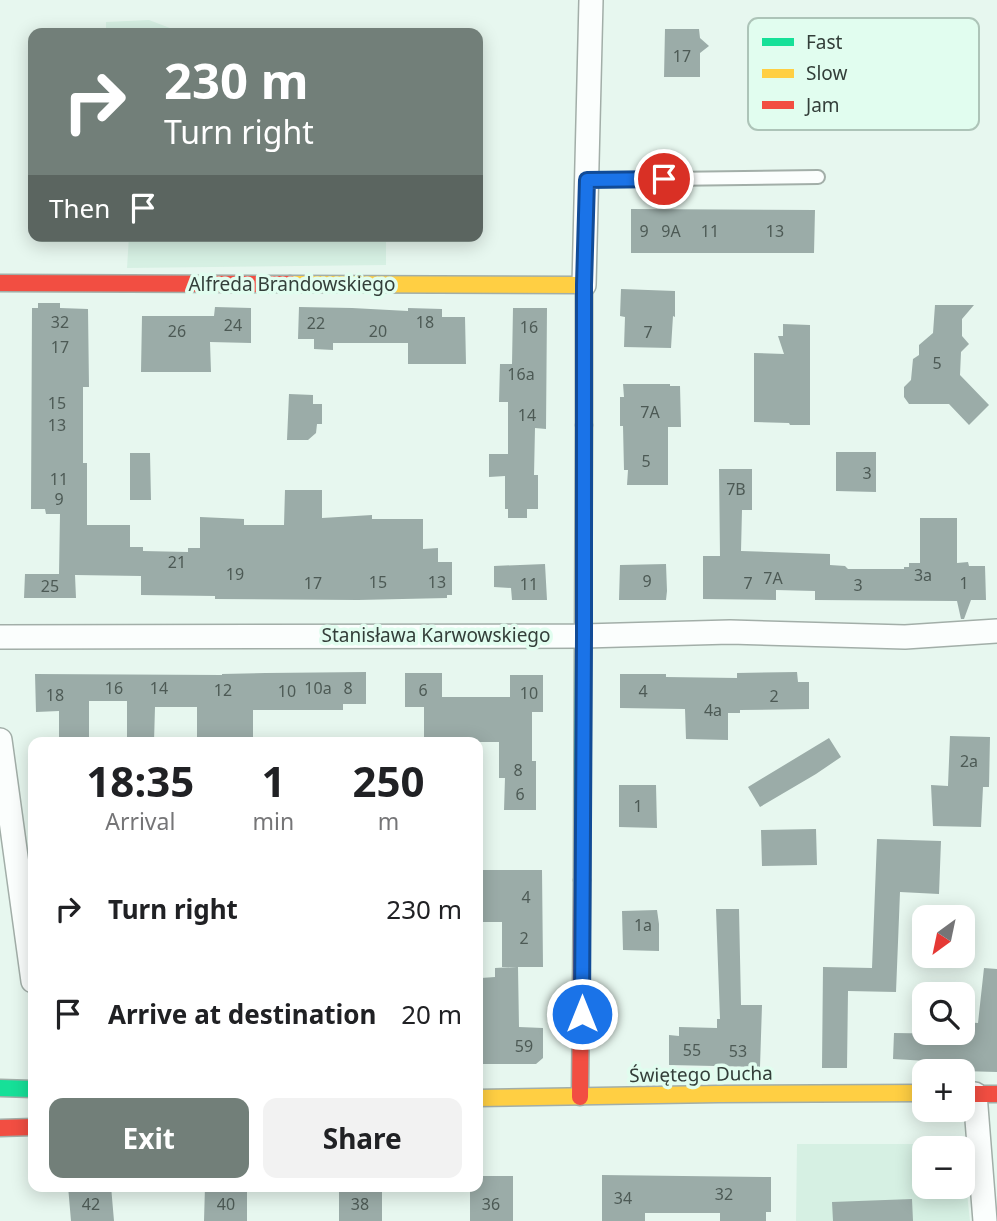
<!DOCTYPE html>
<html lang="en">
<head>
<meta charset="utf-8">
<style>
	body { margin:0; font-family:"Noto Sans",sans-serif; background:#f2f2f2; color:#202124; height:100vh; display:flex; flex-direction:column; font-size:26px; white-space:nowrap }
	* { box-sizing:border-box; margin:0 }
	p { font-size:23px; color:#757577 }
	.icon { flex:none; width:38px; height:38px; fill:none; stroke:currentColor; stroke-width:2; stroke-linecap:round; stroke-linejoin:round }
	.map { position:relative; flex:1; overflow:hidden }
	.drawer { position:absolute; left:28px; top:737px; width:455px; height:455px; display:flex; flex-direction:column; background:#fff; border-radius:14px; box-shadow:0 4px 18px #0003 }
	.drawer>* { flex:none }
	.guide { position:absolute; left:28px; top:28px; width:455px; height:214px; border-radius:14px; box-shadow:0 4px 18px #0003; background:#727f79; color:#fff; overflow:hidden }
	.needle { width:46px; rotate:213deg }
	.tools { position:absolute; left:912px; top:905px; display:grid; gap:14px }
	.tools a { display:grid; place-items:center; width:63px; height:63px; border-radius:14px; background:#fff; box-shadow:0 4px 18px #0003; font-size:35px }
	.pin { position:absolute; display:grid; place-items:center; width:60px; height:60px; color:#fff; margin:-30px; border:4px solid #fff; border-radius:50%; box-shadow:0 2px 7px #0007 }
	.me { position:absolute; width:77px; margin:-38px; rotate:0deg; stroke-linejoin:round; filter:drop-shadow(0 0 5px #0008) }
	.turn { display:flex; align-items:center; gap:24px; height:147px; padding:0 21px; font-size:32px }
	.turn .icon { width:91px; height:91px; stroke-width:2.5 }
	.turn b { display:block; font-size:49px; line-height:60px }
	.then { display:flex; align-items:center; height:66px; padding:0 21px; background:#0003; gap:14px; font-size:26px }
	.eta { display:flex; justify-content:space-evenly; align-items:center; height:119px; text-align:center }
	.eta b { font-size:42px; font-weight:700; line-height:49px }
	.cta { display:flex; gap:14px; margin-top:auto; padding:14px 21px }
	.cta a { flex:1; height:80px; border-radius:14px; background:#727f79; color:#fff; font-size:28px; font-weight:700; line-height:80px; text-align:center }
	.cta a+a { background:#f2f2f2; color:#202124 }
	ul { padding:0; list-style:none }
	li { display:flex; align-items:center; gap:21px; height:105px; padding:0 21px }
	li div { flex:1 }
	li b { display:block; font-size:26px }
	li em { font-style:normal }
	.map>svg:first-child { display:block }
	.built { fill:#d6f0e3 }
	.building { fill:#9baca8 }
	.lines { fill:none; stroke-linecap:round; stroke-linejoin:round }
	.lane-casing { stroke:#a2aea8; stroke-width:16 }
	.street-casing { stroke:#a2aea8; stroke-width:26 }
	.fast-casing { stroke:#a2aea8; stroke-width:19 }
	.slow-casing { stroke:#a2aea8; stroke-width:19 }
	.jam-casing { stroke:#a2aea8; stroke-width:19 }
	.lane { stroke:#fbfefd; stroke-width:12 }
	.street { stroke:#fbfefd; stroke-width:23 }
	.fast { stroke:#16e098; stroke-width:16 }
	.slow { stroke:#ffcf43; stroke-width:16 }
	.jam { stroke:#f24e42; stroke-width:16 }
	.route-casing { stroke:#114b97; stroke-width:18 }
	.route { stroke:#1a73e8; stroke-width:12 }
	.labels { text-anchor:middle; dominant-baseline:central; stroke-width:7; stroke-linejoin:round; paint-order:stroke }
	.number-label { font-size:16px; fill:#4d5a55 }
	.street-label { font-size:19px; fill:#333e39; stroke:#e1fdef }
	.key { fill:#e1fdef; stroke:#adc4b8; stroke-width:2 }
	.key-label { font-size:19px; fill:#333e39 }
</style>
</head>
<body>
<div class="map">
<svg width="997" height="1221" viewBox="0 0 997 1221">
	<rect width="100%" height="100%" fill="#e7f7ef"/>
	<path class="built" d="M149 20 183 33H106V22Z
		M129 236H386V265L127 268Z
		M797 1144H950L954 1148H924V1186H962L963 1155 970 1221H796Z"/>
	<path class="building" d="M665 29H699L700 38 709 46 700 53V77H664Z
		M631 209 815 210 814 253H631Z
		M621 289 675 291V317L673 316 671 348 624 347 625 317 620 316Z
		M38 303H60V308L88 309 89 387H83V463H87V525H130V547H143V551L188 552V548H200V517L244 519V525H284L285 490H322V518L372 515V519H423V549L438 548V562H452V595H447V598L358 600 215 599V596L141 595V576L75 575 76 598H24L25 574H59L60 514H46L45 509H31L32 308H38Z
		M935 305H974L962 319V336L969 344 961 352 960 375 989 405 969 425 949 404H909L904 397V387L911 380 913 359 919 355V345L933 333Z
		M215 307 251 308V343L210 342 211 372H141L142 316H214Z
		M299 307 352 308 408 311V308L442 309V317H465L466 364H408V343H333V350L314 349V339H298Z
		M513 308H547L546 429 535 428 534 475H538V509H527V518H508V509H505V476L489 477V454H508V402H499L500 364H512Z
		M783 324 810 325V425H790L789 423 754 422V353L784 354 778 336H783Z
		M623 384H670V386H680L681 427H668V485H627L628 470H624L623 426H620V397H624Z
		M289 394 313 395V404H322V424H317L316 433 308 440H287Z
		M836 452H876V492L836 491Z
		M130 453H150L151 500H130Z
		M719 469H752V510H742L741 551 830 554V565L845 566 848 569H904V567H909V563H920V518H957V563L968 562 969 566H985L986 600H971L964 619H961L957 601 815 600V591L776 590V600L703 599V556H720Z
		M545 564 547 600H512L511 588 494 587V566Z
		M666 564 667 591 666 600H619L620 565Z
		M366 672V704H343V710H253V742H197V707H155L154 742H127V701H89V742H59V711L36 712 35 674 222 675V674L266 673Z
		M797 672 798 682H809V709L740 710V713H728V740L686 739 685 709 620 708V674H666V677L737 678V673Z
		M405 673H442V697H510V675H543V712H532V761H536V810H504L505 778H499V742H424V707H405Z
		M950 736 990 737 989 787H983L981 827 933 826 931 785 948 786Z
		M829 738 841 757 816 774 760 807 748 787Z
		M619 785H656L657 828 619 827Z
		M816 829 817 865 762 866 761 830Z
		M877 839 941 841 939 894 900 892 896 992 848 991 847 1068H822L823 967 872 968Z
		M478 870H542L543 967H518L519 1027 543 1028V1058L536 1064H478V1032H481V978L495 977V968L517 967H502V922H478Z
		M716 909H739L741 1005H762L760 1067 669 1065V1035L679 1036V1027L717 1028V1019H720Z
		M657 910 659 924V951L623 950 622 911Z
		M984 968 997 969V1072L927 1070V1061L893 1059 894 1033 962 1034V1022L978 1023Z
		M602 1175 771 1177V1212H766V1221H720V1213H645V1221H602Z
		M478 1176H513V1221H470V1186H478Z
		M68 1186H111L114 1221H71Z
		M205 1186H247V1221H204Z
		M339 1186H382V1221H339Z
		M912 1199 913 1221H833L832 1202Z"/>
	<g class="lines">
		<g class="lane-casing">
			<path id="lane" d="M587 180 818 177"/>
		</g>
		<g class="street-casing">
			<path id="street" d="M584 285 591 0
				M0 637 584 636 730 632 905 637 997 631
				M0 740 33 981
				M975 1094 985 1221"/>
		</g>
		<g class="fast-casing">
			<path id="fast" d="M582 880 584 425
				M0 1088 33 1089"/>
		</g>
		<g class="slow-casing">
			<path id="slow" d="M290 284 584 285V425
				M478 1098 718 1094 924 1093"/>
		</g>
		<g class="jam-casing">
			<path id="jam" d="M0 283 290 284
				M962 1094H997
				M580 1097 582 880
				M0 1128 33 1127"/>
		</g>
		<use href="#lane" class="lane"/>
		<use href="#street" class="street"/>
		<use href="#fast" class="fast"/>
		<use href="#slow" class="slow"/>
		<use href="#jam" class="jam"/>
	</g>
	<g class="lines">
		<g class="route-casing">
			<path id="route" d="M582 1014 584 636V285L587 180 664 179"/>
		</g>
		<use href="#route" class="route"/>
	</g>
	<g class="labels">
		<g class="number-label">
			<text x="682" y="56">17</text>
			<text x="644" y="231">9</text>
			<text x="671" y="231">9A</text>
			<text x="710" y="231">11</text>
			<text x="775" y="231">13</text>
			<text x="60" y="322">32</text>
			<text x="425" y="322">18</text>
			<text x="316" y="323">22</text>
			<text x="233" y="325">24</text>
			<text x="529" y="327">16</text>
			<text x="177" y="331">26</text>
			<text x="378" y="331">20</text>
			<text x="648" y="332">7</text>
			<text x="60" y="347">17</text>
			<text x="937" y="363">5</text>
			<text x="521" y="374">16a</text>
			<text x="57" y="403">15</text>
			<text x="650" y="412">7A</text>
			<text x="527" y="415">14</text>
			<text x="57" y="425">13</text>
			<text x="646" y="461">5</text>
			<text x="867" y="473">3</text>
			<text x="59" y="479">11</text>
			<text x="736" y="489">7B</text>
			<text x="59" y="499">9</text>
			<text x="177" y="562">21</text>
			<text x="235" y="574">19</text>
			<text x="923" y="575">3a</text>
			<text x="773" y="578">7A</text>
			<text x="647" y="581">9</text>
			<text x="378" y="582">15</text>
			<text x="437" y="582">13</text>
			<text x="313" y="583">17</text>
			<text x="748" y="583">7</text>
			<text x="964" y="583">1</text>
			<text x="529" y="584">11</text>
			<text x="858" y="585">3</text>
			<text x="50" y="586">25</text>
			<text x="114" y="688">16</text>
			<text x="159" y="688">14</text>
			<text x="318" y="688">10a</text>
			<text x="348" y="688">8</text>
			<text x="223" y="690">12</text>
			<text x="423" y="690">6</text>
			<text x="287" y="691">10</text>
			<text x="643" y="691">4</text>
			<text x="529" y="693">10</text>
			<text x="55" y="695">18</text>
			<text x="774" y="696">2</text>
			<text x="713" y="710">4a</text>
			<text x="969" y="761">2a</text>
			<text x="518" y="770">8</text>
			<text x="520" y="794">6</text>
			<text x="638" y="806">1</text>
			<text x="526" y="897">4</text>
			<text x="643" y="925">1a</text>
			<text x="524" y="938">2</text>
			<text x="524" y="1046">59</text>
			<text x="692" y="1050">55</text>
			<text x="738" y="1051">53</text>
			<text x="724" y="1194">32</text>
			<text x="623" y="1198">34</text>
			<text x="91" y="1204">42</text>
			<text x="226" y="1204">40</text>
			<text x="360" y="1204">38</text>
			<text x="491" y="1204">36</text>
		</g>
		<g class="street-label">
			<text x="292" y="284">Alfreda Brandowskiego</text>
			<text x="436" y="635">Stanisława Karwowskiego</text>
			<text transform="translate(701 1074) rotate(-1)">Świętego Ducha</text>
		</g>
	</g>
	<rect x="748" y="18" width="231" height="112" rx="10" class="key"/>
	<rect x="762" y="38" width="32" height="8" fill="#16e098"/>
	<rect x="762" y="69" width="32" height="9" fill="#ffcf43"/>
	<rect x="762" y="101" width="32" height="8" fill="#f24e42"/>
	<g class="key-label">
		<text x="806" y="49">Fast</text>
		<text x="806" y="80">Slow</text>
		<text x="806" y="112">Jam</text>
	</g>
</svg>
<div class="tools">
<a><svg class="needle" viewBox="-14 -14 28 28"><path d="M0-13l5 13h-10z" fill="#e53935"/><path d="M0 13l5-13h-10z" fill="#757577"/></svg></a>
<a><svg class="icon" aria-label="search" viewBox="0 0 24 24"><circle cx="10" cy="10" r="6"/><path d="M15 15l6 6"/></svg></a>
<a>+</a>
<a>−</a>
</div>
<div class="pin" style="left:664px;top:179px;background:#d93025"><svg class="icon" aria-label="arrive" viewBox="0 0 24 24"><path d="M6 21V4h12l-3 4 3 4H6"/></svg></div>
<svg class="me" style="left:582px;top:1014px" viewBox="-20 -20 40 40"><circle r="17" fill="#1a73e8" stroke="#fff" stroke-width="3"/><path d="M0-11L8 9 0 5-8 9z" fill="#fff"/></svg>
<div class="guide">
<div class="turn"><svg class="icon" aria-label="right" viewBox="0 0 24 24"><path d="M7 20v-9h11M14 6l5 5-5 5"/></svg><div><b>230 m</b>Turn right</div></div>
<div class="then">Then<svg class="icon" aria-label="arrive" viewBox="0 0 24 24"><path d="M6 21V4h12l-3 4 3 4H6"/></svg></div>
</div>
<section class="drawer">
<div class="eta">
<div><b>18:35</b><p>Arrival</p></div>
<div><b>1</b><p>min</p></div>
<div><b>250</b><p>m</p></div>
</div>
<ul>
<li><svg class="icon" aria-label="right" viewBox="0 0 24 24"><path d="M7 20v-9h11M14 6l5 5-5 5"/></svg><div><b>Turn right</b></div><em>230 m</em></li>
<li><svg class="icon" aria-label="arrive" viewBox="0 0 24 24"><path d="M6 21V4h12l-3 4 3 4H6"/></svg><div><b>Arrive at destination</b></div><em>20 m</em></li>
</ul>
<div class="cta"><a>Exit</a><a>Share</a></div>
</section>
</div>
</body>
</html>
